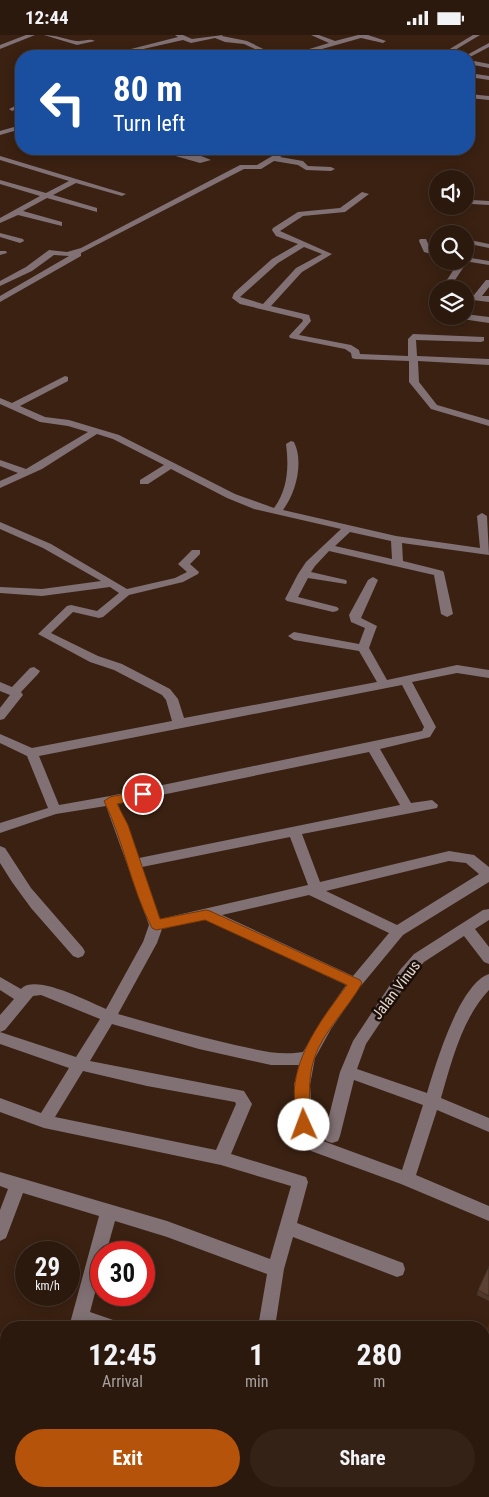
<!DOCTYPE html>
<html lang="en">
<head>
<meta charset="utf-8">
<style>
	body { margin:0; font-family:"Roboto Condensed",sans-serif; background:#342217; color:#f1f3f6; height:100vh; display:flex; flex-direction:column; font-size:19px; white-space:nowrap }
	* { box-sizing:border-box; margin:0 }
	p { font-size:16px; color:#a6a09e }
	.icon { flex:none; width:28px; height:28px; fill:none; stroke:currentColor; stroke-width:2; stroke-linecap:round; stroke-linejoin:round }
	.map { position:relative; flex:1; overflow:hidden }
	.side { position:absolute; left:0px; top:1286px; width:490px; height:176px; display:flex; flex-direction:column; background:#2c190e; border-radius:20px 20px 0 0; box-shadow:0 2px 12px #0003,0 0 0 1px #48382e }
	.side>* { flex:none }
	.banner { position:absolute; left:15px; top:15px; width:460px; height:105px; border-radius:20px; box-shadow:0 2px 12px #0003,0 0 0 1px #48382e; background:#1a4fa0; color:#fff; overflow:hidden }
	.controls { position:absolute; left:429px; top:135px; display:grid; gap:10px }
	.controls a { display:grid; place-items:center; width:45px; height:45px; border-radius:50%; background:#2c190e; box-shadow:0 2px 12px #0003,0 0 0 1px #48382e; font-size:25px }
	.speed { position:absolute; left:15px; top:1206px; display:flex; gap:10px; font-size:25px; font-weight:700; text-align:center }
	.speed>* { display:grid; place-content:center; width:65px; height:65px; border-radius:50%; background:#2c190e; box-shadow:0 2px 12px #0003,0 0 0 1px #48382e; line-height:1 }
	.speed small { font-size:12px; font-weight:400 }
	.speed .limit { border:8px solid #d22; background:#fff; color:#111 }
	.pin { position:absolute; display:grid; place-items:center; width:42px; height:42px; color:#fff; margin:-21px; border:2px solid #fff; border-radius:50%; box-shadow:0 1px 5px #0007 }
	.me { position:absolute; width:55px; margin:-28px; rotate:358deg; stroke-linejoin:round; filter:drop-shadow(0 0 4px #0008) }
	.turn { display:flex; align-items:center; gap:18px; height:105px; padding:0 15px; font-size:22px }
	.turn .icon { width:65px; height:65px; stroke-width:2.5 }
	.turn b { display:block; font-size:35px; line-height:42px }
	.eta { display:flex; justify-content:space-evenly; align-items:center; height:85px; text-align:center }
	.eta b { font-size:30px; font-weight:700; line-height:35px }
	.action { display:flex; gap:10px; margin-top:auto; padding:10px 15px }
	.action a { flex:1; height:58px; border-radius:30px; background:#b45309; color:#fff; font-size:20px; font-weight:700; line-height:58px; text-align:center }
	.action a+a { background:#342217; color:#f1f3f6 }
	.status { display:flex; justify-content:space-between; align-items:center; height:35px; padding:0 25px; background:#2c190e; direction:ltr }
	.status svg { height:14px; fill:currentColor }
	.map>svg:first-child { display:block }
	.built { fill:#472815 }
	.lines { fill:none; stroke-linecap:round; stroke-linejoin:round }
	.minor { fill:#817175; fill-rule:evenodd }
	.major { fill:#dcbbc3; fill-rule:evenodd }
	.wall { fill:#4f372a }
	.building { fill:#5c4031; stroke:#402d22 }
	.route { fill:#b45309; stroke:#753606 }
	.labels { text-anchor:middle; dominant-baseline:central; stroke-width:5; stroke-linejoin:round; paint-order:stroke }
	.street-label { font-size:15px; fill:#e7d6cd; stroke:#190e08 }
</style>
</head>
<body>
<div class="status"><b>12:44</b><svg viewBox="0 0 49 12"><path d="M0 12V9h3v3zM5 12V6h3v6zM10 12V3h3v9zM15 12V0h3v12zM26 1h20v11H26zM47 4h2v5h-2z"/></svg></div>
<div class="map">
<svg width="489" height="1462" viewBox="0 0 489 1462">
	<rect width="100%" height="100%" fill="#3a2112"/>
	<path class="built" d="M489 1288V1392L484 1389V1300Z"/>
	<g class="lines">
		<path class="minor" d="M26 0H35L0 14V10Z
			M44 0C55 0 65 4 76 6 83 7 89 3 95 6L77 10Z
			M175 0H183L192 4 223 0 222 1 247 6 278 21H270L244 9 225 7 215 3 191 8 183 5 130 17 127 15 178 2Z
			M311 0H319L335 6 358 0H368L386 6 383 8 361 3 322 14 347 21C336 21 324 15 315 16 305 16 296 21 286 21L329 8Z
			M473 0H480L445 21H438Z
			M489 8V12L470 22 465 21Z
			M72 14 95 20 96 21H86L70 17Z
			M469 25 489 29V33L469 29Z
			M469 38 489 41V45L469 42Z
			M469 59 489 61V65L469 63Z
			M21 68V72L12 76 9 74Z
			M21 90V94L0 100V96Z
			M151 114H162L191 121 174 114H184L211 125 200 128Z
			M284 114H293L280 122 303 126 308 131 331 132 335 134 331 136 306 135 298 130 274 126 261 134H244L81 218V221L0 267V261L69 221 54 220 32 236 0 251V246L26 232 49 215 67 217 81 213 240 130H257Z
			M389 114H420L411 119Z
			M0 121 126 159 122 161 76 148 53 160 97 173V177L47 163 23 176 62 187V191L18 180 0 188V183L40 161 0 149V145L46 158 69 146 0 125Z
			M362 157 369 159 345 177 303 181 280 196 332 219 302 237 271 271 309 280 311 286 299 300 351 310 359 315 360 319 408 321V304L413 299 484 302V306L481 307 416 305 417 321 489 324V330L418 326 419 347 437 370 489 385V391L431 374 409 347V326L355 324 352 323 351 318 345 314 290 303 289 301 303 286 302 284 240 269 232 263 234 258 272 224 298 209 276 201 272 195 273 193 298 177 340 173ZM304 212 322 219 296 233 263 269 240 262 278 228Z
			M472 165 489 166V170L472 169Z
			M0 198 23 204 24 206 20 208 0 202Z
			M420 204H426L430 213 438 216V221L424 217 419 206Z
			M465 204 489 209V213L465 208Z
			M0 216H6L7 218 0 220Z
			M465 222 489 226V230L464 226Z
			M458 228 465 230 449 254H441Z
			M486 245H489V252L482 261H489V267L465 264V258L474 260Z
			M435 264H438V271L435 272 431 269Z
			M465 279 489 282V288L462 284 461 282Z
			M65 341 68 342V346L20 371 45 382 69 385 119 400 235 459 274 473C288 454 289 431 286 409L291 406 294 407C304 427 296 458 283 475L396 501 480 513 477 481 482 478 487 481 489 520 402 508 403 526 443 536 444 538 453 579 447 582 441 579 434 540 329 516 315 531 311 537 346 545 347 547 346 549 308 543 298 562 337 572 339 574 337 576 333 577 287 566 285 564 298 539 306 527 341 494 254 474 227 463 171 434 148 449H140V445L164 430 113 404 97 399 42 434 0 453V446L18 438 0 431V425L26 434 88 397 68 391 40 387 0 369V363L12 368ZM350 497 391 506 392 524 335 511Z
			M0 487 51 509 127 554 175 543 187 537 178 529 192 515H200V519L190 529 199 537 198 539 183 547 129 560 103 582 99 583 73 577 51 598 98 621 122 629 170 654 178 664 184 683 377 647 359 616 294 605 288 601 294 597 359 609 365 593 351 587 349 580 368 545 373 542 378 545 361 583 377 591 369 613 387 645 457 630 489 635V643L457 638 412 647 436 692 430 702 380 714 411 768 432 765 438 770 437 773 302 799 320 847 449 816 474 820 489 832V847L403 900 360 952 331 994 315 1023 310 1050 313 1096 323 1106 402 1135 423 1070 354 1045 340 1101 338 1106 332 1108 326 1106 324 1101 340 1037 353 1006 400 935 414 919 483 875 489 874V885L475 894 489 912V929L484 927 464 901 424 927 410 943 366 1009 357 1034 427 1058C436 1029 459 949 489 939V955C462 984 452 1025 441 1063L489 1083V1097L437 1075 416 1140 489 1171V1186L401 1149 311 1116 297 1099 294 1050 299 1030H271L199 1014 112 989 90 1026 244 1056 252 1069 231 1119 306 1142 308 1147 297 1188 403 1228 405 1234 403 1240 397 1242 293 1202 284 1234 275 1292H258L267 1239 167 1202 115 1186 106 1218H101V1235L90 1277 116 1286 118 1292H69L99 1181 23 1158 6 1203 0 1206V1175L8 1154 0 1151V1137L167 1186 270 1224 291 1151 221 1130 44 1093 0 1077V1063L41 1078 69 1033 0 1009V980L14 964 0 955V942L21 954C35 938 89 967 106 974L143 907 149 890 106 771 56 779 0 798V788L48 773 27 721 0 708V699L32 713 172 686 166 665 162 660 114 635 90 627 38 599 67 571 71 570 97 576 119 558 110 552 42 561 0 558V552L42 554 101 546 43 513 0 494ZM402 650 424 692 422 696 110 761 59 770 39 721ZM369 717 400 770 139 823 118 769ZM290 802 308 850 160 884 142 832ZM449 826 466 828 479 839 397 890 326 856ZM309 860 389 898 353 941 222 880ZM204 884 346 950 321 986 303 1017C279 1021 258 1015 235 1010 195 1001 157 990 118 979L157 908 162 894ZM41 960 100 984 76 1022 0 997 5 995 33 961ZM83 1036 147 1051 235 1067 236 1069 216 1115 55 1082Z
			M34 632 40 636 38 639 21 657 23 660 4 684 0 685V673L10 660 0 656V647L12 652 30 633Z
			M0 811 5 813 31 853 83 913 85 917 83 921 78 923 73 921 31 873 12 847 0 828Z
			M0 1326 6 1327V1345L0 1344Z
			M6 1449V1456H21L19 1462H0L1 1455Z
			M133 1456H160L162 1462H135Z
			M248 1456H267L265 1462H246Z
			M292 1456H316L318 1462H294Z
			M326 1456H351L353 1462H328Z"/>
		<path class="major" d="M489 1448V1462H478L480 1456H484V1450Z"/>
	</g>
	<path class="wall" d="M489 1231V1266L477 1260 478 1255Z"/>
	<path class="building" d="M489 1231V1261L478 1255Z"/>
	<path class="route" d="M143 755 149 759 147 762 117 769 128 790 160 884 206 875 210 876 360 945 362 948C348 974 323 996 314 1024 307 1046 310 1068 311 1090L309 1094 304 1096 299 1094 297 1090C296 1076 293 1061 295 1048 301 1010 325 980 347 950L205 885 156 895 152 893C131 853 124 807 104 766L110 762Z"/>
	<g class="labels">
		<g class="street-label">
			<text transform="translate(396 955) rotate(-53)">Jalan Vinus</text>
		</g>
	</g>
</svg>
<div class="controls">
<a><svg class="icon" aria-label="sound" viewBox="0 0 24 24"><path d="M4 9h4l5-4v14l-5-4H4zM17 9q2 3 0 6"/></svg></a>
<a><svg class="icon" aria-label="search" viewBox="0 0 24 24"><circle cx="10" cy="10" r="6"/><path d="M15 15l6 6"/></svg></a>
<a><svg class="icon" aria-label="layers" viewBox="0 0 24 24"><path d="M12 4l9 5-9 5-9-5zM3 14l9 5 9-5"/></svg></a>
</div>
<div class="speed"><div>29<small>km/h</small></div><div class="limit">30</div></div>
<div class="pin" style="left:143px;top:759px;background:#d93025"><svg class="icon" aria-label="arrive" viewBox="0 0 24 24"><path d="M6 21V4h12l-3 4 3 4H6"/></svg></div>
<svg class="me" style="left:304px;top:1090px" viewBox="-20 -20 40 40"><circle r="19" fill="#fff"/><path d="M0-13L10 11 0 6-10 11z" fill="#b45309"/></svg>
<div class="banner">
<div class="turn"><svg class="icon" aria-label="left" viewBox="0 0 24 24"><path d="M17 20v-9H6M10 6l-5 5 5 5"/></svg><div><b>80 m</b>Turn left</div></div>
</div>
<section class="side">
<div class="eta">
<div><b>12:45</b><p>Arrival</p></div>
<div><b>1</b><p>min</p></div>
<div><b>280</b><p>m</p></div>
</div>
<div class="action"><a>Exit</a><a>Share</a></div>
</section>
</div>
</body>
</html>
